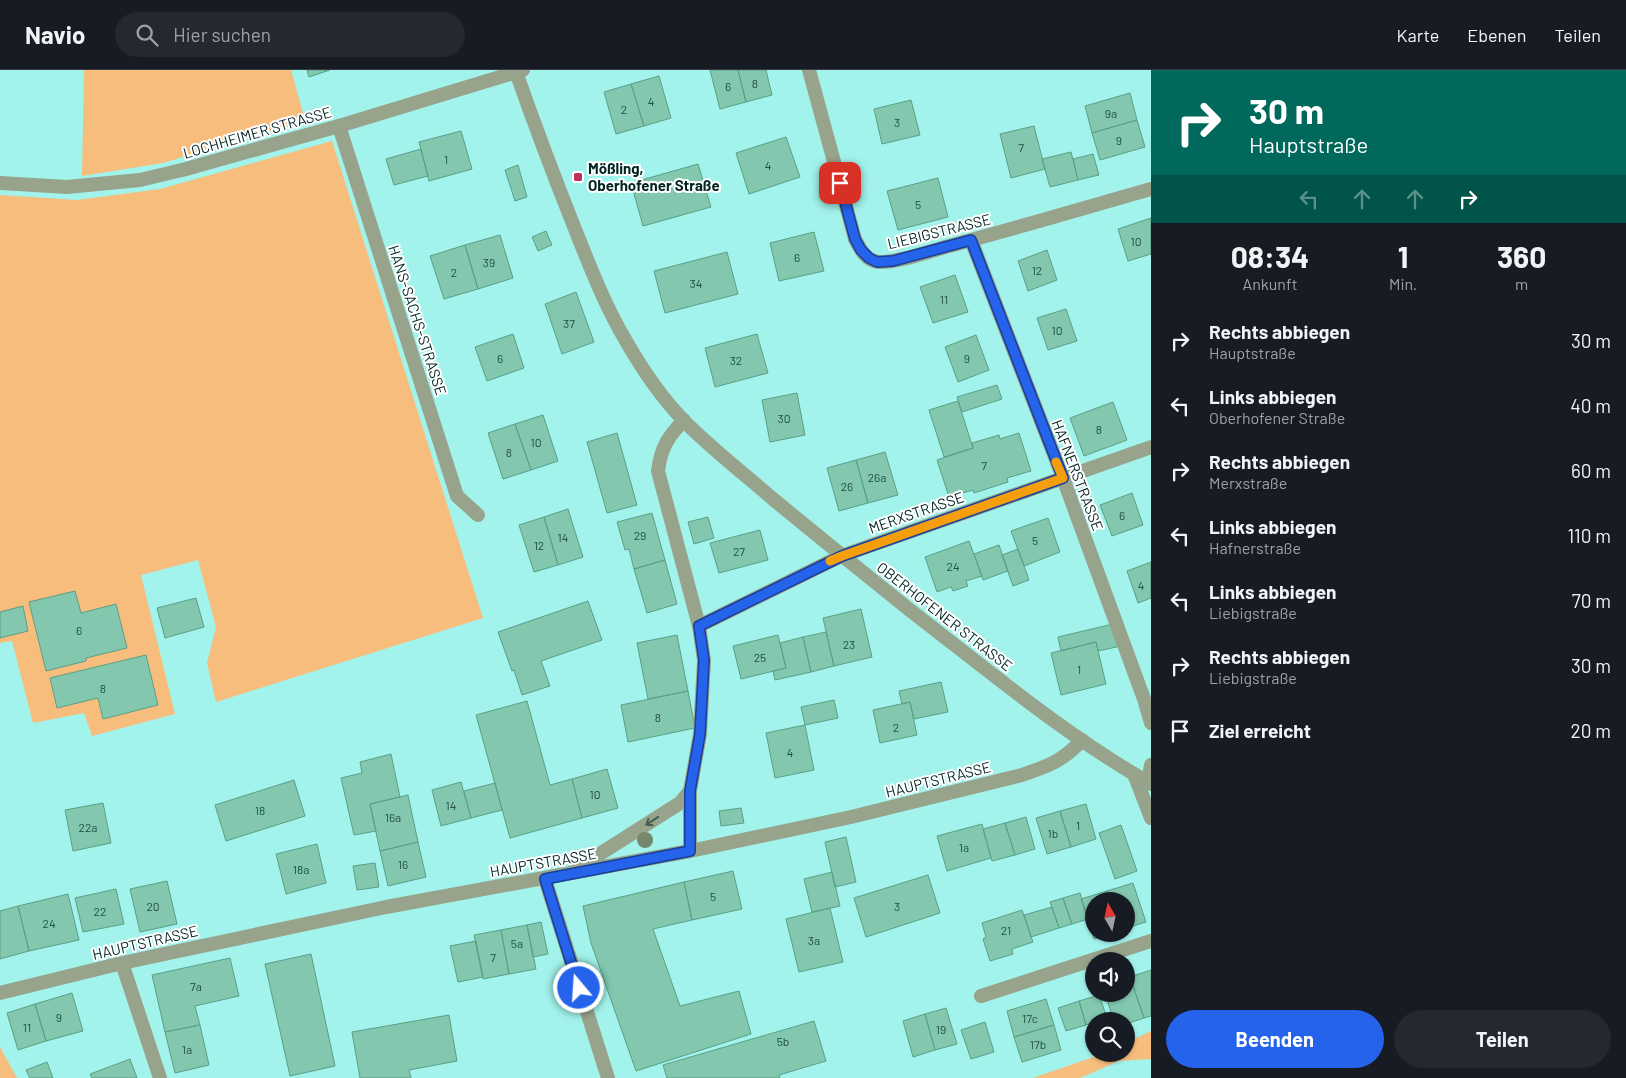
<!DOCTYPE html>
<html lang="de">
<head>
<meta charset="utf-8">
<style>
	body { margin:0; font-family:Barlow,sans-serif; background:#242831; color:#f1f3f6; height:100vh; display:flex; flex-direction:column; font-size:19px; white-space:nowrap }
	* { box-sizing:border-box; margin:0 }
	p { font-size:16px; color:#9ea1a6 }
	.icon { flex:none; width:28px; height:28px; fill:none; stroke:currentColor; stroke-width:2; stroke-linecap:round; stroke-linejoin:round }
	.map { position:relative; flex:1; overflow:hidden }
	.side { display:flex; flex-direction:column; background:#171b24; width:475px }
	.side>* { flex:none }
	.guide { background:#00695c; color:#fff; overflow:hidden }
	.needle { width:32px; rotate:351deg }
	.tools { position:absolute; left:1085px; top:822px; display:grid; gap:10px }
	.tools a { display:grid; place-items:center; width:50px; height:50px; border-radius:50%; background:#171b24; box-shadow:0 1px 4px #0004; font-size:25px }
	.pin { position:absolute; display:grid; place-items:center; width:42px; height:42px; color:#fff; margin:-21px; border-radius:10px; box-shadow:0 2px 8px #0006 }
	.me { position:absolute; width:55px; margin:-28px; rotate:342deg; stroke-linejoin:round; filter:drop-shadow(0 0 4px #0008) }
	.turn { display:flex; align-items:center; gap:18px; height:105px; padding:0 15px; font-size:22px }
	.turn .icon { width:65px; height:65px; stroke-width:2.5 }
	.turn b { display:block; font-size:35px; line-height:42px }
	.lanes { display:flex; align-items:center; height:48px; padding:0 15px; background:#0003; justify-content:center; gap:25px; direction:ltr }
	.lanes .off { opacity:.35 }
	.eta { display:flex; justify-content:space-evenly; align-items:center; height:85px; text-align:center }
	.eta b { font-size:30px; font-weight:700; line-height:35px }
	.button { display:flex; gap:10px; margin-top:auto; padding:10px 15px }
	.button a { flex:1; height:58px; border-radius:30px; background:#2563eb; color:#fff; font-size:20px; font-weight:700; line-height:58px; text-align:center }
	.button a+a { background:#242831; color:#f1f3f6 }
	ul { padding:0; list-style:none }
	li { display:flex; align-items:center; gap:15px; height:65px; padding:0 15px }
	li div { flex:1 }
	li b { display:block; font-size:19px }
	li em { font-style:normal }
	header { display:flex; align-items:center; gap:30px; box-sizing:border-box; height:70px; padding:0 25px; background:#171b24; border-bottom:1px solid #363941 }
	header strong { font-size:24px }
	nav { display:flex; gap:28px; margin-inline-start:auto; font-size:18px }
	.search { width:350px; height:45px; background:#242831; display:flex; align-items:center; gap:12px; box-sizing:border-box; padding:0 18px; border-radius:28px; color:#9ea1a6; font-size:19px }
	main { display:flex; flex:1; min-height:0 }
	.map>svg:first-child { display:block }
	.green { fill:#f7bd7c }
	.building { fill:#82c7ae; stroke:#5a9f87 }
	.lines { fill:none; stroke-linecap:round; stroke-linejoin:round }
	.service { stroke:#97a38b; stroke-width:14 }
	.minor { stroke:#97a38b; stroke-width:14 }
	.tertiary { stroke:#97a38b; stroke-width:14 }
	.tree { fill:#75886b }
	.oneway { stroke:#455e52 }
	.route-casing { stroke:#184099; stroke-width:12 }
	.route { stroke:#2563eb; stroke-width:9 }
	.slow { stroke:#f59e0b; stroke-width:9 }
	.poi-dot { fill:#bf3059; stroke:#fff; stroke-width:2 }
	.labels { text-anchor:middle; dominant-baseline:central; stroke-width:4; stroke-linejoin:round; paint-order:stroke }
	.number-label { font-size:12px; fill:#224e46 }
	.street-label { font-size:15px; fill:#022523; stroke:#fff }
	.poi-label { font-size:15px; font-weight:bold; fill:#022523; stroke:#fff; text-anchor:start }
</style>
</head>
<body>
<header>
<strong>Navio</strong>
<div class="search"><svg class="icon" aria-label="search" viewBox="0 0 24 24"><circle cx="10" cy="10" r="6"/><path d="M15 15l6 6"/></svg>Hier suchen</div>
<nav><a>Karte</a><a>Ebenen</a><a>Teilen</a></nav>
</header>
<main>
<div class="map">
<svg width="1151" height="1008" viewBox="0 0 1151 1008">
	<rect width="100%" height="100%" fill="#a2f3ec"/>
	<path class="green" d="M84 0H291L305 50 163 93 82 106Z
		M332 71 483 548 216 632 207 593 216 557 198 490 141 505 175 644 92 666 84 643 33 653 12 571 0 573V125L77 130 160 119Z
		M1151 961V989L1119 991 1080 1008H1033L1102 984H1126V973Z
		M0 977 17 1008H0Z"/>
	<path class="building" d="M307 0H330L309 7Z
		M710 0H738L746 32 720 39Z
		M738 0H766L772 25 746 32Z
		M659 6 671 48 644 56 631 14Z
		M631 14 644 56 616 64 604 22Z
		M1130 23 1137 50 1092 63 1085 36Z
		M911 30 920 65 882 74 874 39Z
		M1137 50 1145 77 1100 90 1092 63Z
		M1034 56 1045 99 1011 108 1000 64Z
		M461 61 472 99 429 111 419 72Z
		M786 67 800 107 749 124 736 83Z
		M421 79 428 106 394 115 386 89Z
		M1071 82 1078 110 1050 117 1042 89Z
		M1093 84 1099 105 1078 110 1073 89Z
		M698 94 711 137 643 156 631 113Z
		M518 95 527 127 515 131 505 100Z
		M938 108 948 147 898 160 887 121Z
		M1151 148V184L1128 191 1118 159Z
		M546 161 552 175 538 181 532 167Z
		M814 162 824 201 779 211 770 173Z
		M500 165 513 208 478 219 465 175Z
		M465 175 478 219 444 229 430 186Z
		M1047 180 1057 210 1028 221 1018 191Z
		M727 182 738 224 665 243 654 201Z
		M955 205 968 242 933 253 920 217Z
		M576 222 594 272 562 284 545 234Z
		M1066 239 1077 271 1048 280 1037 248Z
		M513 264 524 298 487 311 475 277Z
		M757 264 768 303 715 317 705 278Z
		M976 265 989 300 958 312 945 277Z
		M997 315 1002 329 962 342 957 327Z
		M797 323 805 365 770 372 762 330Z
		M958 331 973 378 944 387 929 340Z
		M1113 332 1127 370 1084 386 1070 348Z
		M543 345 558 391 531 400 515 354Z
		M515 354 531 400 503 409 488 363Z
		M617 363 637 435 607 443 587 372Z
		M1019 363 1031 401 1007 408 1008 412 974 423 973 420 949 427 937 390 973 378 972 373 999 365 1000 369Z
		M885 382 898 425 868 433 856 390Z
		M856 390 868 433 839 441 827 398Z
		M1132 423 1143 455 1112 466 1100 435Z
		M568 439 583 487 558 495 544 447Z
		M652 443 665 490 634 499 629 479 625 480 617 452Z
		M544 447 558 495 534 502 519 455Z
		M708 447 714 468 694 474 688 452Z
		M1048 448 1060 482 1024 496 1011 461Z
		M760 460 768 490 719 503 710 473Z
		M969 471 982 506 966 511 968 516 953 521 951 517 937 522 925 487Z
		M999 475 1008 501 983 510 974 484Z
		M1018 479 1029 510 1013 516 1002 485Z
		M665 490 677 534 647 543 634 499Z
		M1151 492V528L1138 533 1127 501Z
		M75 521 81 543 116 534 127 578 86 588V591L46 601 29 532Z
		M196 528 204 557 165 568 157 538Z
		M588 531 602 570 541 591 550 616 522 625 514 600 512 601 498 562Z
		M23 536 28 561 0 568V542Z
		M861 539 872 587 834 596 823 548Z
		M1113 554 1121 576 1098 581 1096 572 1061 581 1058 567Z
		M826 562 834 596 811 602 803 567Z
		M677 565 688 621 648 629 637 573Z
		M778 565 786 598 741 609 733 576Z
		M803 567 811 602 775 610 773 601 786 598 780 573Z
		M1096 572 1106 614 1061 625 1051 583Z
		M146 585 158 635 103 649 98 628 57 638 50 608Z
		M941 612 948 642 914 649 910 632 902 634 899 621Z
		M688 621 695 658 628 672 621 635Z
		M834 630 838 648 805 655 801 637Z
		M527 631 550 715 572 709 582 748 510 768 476 645Z
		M910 632 917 665 880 673 873 640Z
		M805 655 814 700 775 708 766 663Z
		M391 684 400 727 370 734 376 761 354 765 341 708 362 703 360 692Z
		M607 699 618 738 582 748 572 709Z
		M294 710 305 746 226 771 215 735Z
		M461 712 471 748 441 756 432 720Z
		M495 713 502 740 471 748 464 721Z
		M408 725 418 772 380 781 370 734Z
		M103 733 111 773 73 781 65 740Z
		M1086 734 1096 769 1071 777 1060 741Z
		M741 738 744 753 721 756 719 741Z
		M1060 741 1071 777 1047 784 1036 748Z
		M1026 747 1035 779 1015 785 1005 753Z
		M1005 753 1015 785 992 791 983 759Z
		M982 754 991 788 947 801 937 766Z
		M1121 755 1137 801 1115 809 1099 763Z
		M846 767 856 812 835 817 825 772Z
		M418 772 426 807 388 816 380 781Z
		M317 774 326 813 286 824 276 784Z
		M375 793 379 817 357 820 353 796Z
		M733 801 742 839 692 850 684 812Z
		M832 802 840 836 812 842 804 809Z
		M928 805 940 843 866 867 854 828Z
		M167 811 177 854 140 862 130 819Z
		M684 812 692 850 653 859 680 936 739 921 751 964 636 1001 591 873 583 836Z
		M1133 813 1146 852 1126 858V831H1111L1107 821Z
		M116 819 124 854 83 862 75 828Z
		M1107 821 1111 831H1094V864H1109L1094 869 1081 829Z
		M1080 823 1088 849 1072 854 1063 828Z
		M68 824 79 870 29 881 18 836Z
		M1063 828 1072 854 1059 858 1050 832Z
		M18 836 29 881 0 889V841Z
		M1052 837 1059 858 1031 867 1024 845Z
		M830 838 843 892 799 902 786 849Z
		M1022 840 1033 872 1012 879 1013 884 990 891 983 869 986 867 982 853Z
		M541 852 548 884 533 887 527 855Z
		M527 855 536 899 509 904 501 860Z
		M501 860 509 904 483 909 474 865Z
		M476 871 483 907 458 912 450 876Z
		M311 884 335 996 290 1006 265 894Z
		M230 888 239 926 195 936 200 955 165 962 152 905Z
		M1151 900V946L1144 948 1130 907Z
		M1130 907 1144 948 1126 954V951H1114L1105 924H1126V909Z
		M72 923 83 961 46 971 35 934Z
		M1099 925 1107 948 1086 955 1079 931Z
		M1046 929 1054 955 1014 967 1007 941Z
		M1079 931 1086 955 1066 961 1058 938Z
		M35 934 46 971 18 980 7 943Z
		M946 938 957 974 935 980 925 944Z
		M925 944 935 980 913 987 903 951Z
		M449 945 457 991 409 1000 411 1008H360L352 962Z
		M814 951 826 991 779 1005 780 1008H667L663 995Z
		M985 952 994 982 971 989 961 960Z
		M200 955 209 995 175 1003 165 962Z
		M1054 955 1061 980 1022 992 1014 967Z
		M130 989 137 1008H92L90 1004Z
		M47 992 53 1008H30L26 1000Z"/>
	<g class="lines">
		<path class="service" d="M1134 704 1151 748
			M545 809 608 1008
			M981 926 1151 871"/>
		<path class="minor" d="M809 0 855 169C860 179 866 191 879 192 897 193 930 181 949 176 1017 158 1084 138 1151 119
			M339 56 457 426 478 445
			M971 170 1063 408 1144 629 1151 653
			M684 350C668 367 661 377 658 401L699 556 704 590 700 664 690 721V781
			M699 556 841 486 1151 377
			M1148 712 1151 695
			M573 801 680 733 690 721
			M122 893 160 1008
			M0 923 122 893 386 837 690 781 851 747 1022 705C1048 696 1063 691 1082 670"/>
		<path class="tertiary" d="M516 2C534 53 553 104 573 154 589 194 604 234 626 271 642 299 662 328 684 351 712 379 743 403 773 429 819 467 865 504 911 541 989 601 1065 665 1151 714
			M0 113 67 117 140 110 186 99 339 56 523 0"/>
	</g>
	<circle class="tree" cx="645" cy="770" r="8"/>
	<defs><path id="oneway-shaft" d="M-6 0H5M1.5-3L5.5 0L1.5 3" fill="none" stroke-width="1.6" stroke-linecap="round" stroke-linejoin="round" transform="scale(1.25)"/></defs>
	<use class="oneway" href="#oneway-shaft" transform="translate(652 751) rotate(147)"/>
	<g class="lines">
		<g class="route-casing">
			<path id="route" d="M579 918 545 809 690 781V721L700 664 704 590 699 556 842 486 1063 408 971 170 893 191 877 192 869 188 861 180 855 169 840 113"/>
		</g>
		<use href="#route" class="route"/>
		<path class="slow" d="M830 491 842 486 1063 408 1056 392"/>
	</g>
	<rect class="poi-dot" x="573" y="102" width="10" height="10" rx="2.5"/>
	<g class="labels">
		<g class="number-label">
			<text x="755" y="13">8</text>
			<text x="728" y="16">6</text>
			<text x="651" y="31">4</text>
			<text x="624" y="39">2</text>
			<text x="1111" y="43">9a</text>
			<text x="897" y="52">3</text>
			<text x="1119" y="70">9</text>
			<text x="1021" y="77">7</text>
			<text x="446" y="89">1</text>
			<text x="768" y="95">4</text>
			<text x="918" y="134">5</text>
			<text x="1136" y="171">10</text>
			<text x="797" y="187">6</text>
			<text x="489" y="192">39</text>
			<text x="1037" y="200">12</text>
			<text x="454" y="202">2</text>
			<text x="696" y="213">34</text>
			<text x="944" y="229">11</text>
			<text x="569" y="253">37</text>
			<text x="1057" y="260">10</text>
			<text x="500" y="288">6</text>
			<text x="967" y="288">9</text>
			<text x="736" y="290">32</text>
			<text x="784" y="348">30</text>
			<text x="1099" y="359">8</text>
			<text x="536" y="372">10</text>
			<text x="509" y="382">8</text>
			<text x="984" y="395">7</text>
			<text x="877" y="407">26a</text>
			<text x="847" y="416">26</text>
			<text x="1122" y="445">6</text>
			<text x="640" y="465">29</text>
			<text x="563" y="467">14</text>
			<text x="1035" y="470">5</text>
			<text x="539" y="475">12</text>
			<text x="739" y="481">27</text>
			<text x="953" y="496">24</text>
			<text x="1141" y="515">4</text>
			<text x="79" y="560">6</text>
			<text x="849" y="574">23</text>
			<text x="760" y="587">25</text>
			<text x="1079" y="599">1</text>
			<text x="103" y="618">8</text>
			<text x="658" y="647">8</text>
			<text x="896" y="657">2</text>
			<text x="790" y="682">4</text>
			<text x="595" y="724">10</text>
			<text x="451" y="735">14</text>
			<text x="260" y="740">18</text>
			<text x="393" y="747">16a</text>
			<text x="1078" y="755">1</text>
			<text x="88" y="757">22a</text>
			<text x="1053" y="763">1b</text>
			<text x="964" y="777">1a</text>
			<text x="403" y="794">16</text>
			<text x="301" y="799">18a</text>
			<text x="713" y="826">5</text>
			<text x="153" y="836">20</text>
			<text x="897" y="836">3</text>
			<text x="100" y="841">22</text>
			<text x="49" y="853">24</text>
			<text x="1006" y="860">21</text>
			<text x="814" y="870">3a</text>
			<text x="517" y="873">5a</text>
			<text x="493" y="887">7</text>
			<text x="196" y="916">7a</text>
			<text x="59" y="947">9</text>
			<text x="1030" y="948">17c</text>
			<text x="27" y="957">11</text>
			<text x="941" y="959">19</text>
			<text x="783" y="971">5b</text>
			<text x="1038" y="974">17b</text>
			<text x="187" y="979">1a</text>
		</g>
		<g class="street-label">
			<text transform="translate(257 62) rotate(-16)">LOCHHEIMER STRASSE</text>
			<text transform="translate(939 161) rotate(-14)">LIEBIGSTRASSE</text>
			<text transform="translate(418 250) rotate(72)">HANS-SACHS-STRASSE</text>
			<text transform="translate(1078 405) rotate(69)">HAFNERSTRASSE</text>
			<text transform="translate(916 442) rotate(-19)">MERXSTRASSE</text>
			<text transform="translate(945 546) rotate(38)">OBERHOFENER STRASSE</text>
			<text transform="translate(938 709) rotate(-14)">HAUPTSTRASSE</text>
			<text transform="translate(543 792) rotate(-10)">HAUPTSTRASSE</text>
			<text transform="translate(145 872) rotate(-13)">HAUPTSTRASSE</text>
		</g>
		<g class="poi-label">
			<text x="588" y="98">Mößling,<tspan x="588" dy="17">Oberhofener Straße</tspan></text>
		</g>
	</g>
</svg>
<div class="tools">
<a><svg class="needle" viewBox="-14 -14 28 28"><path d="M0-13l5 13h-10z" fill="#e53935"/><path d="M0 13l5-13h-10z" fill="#9ea1a6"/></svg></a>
<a><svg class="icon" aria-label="sound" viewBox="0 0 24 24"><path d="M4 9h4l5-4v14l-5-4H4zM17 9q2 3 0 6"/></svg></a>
<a><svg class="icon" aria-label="search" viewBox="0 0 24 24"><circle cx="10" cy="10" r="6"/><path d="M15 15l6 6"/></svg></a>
</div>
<div class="pin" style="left:840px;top:113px;background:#d93025"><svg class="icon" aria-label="arrive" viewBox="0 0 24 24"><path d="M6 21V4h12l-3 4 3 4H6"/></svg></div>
<svg class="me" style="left:579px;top:918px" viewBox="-20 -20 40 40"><circle r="17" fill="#2563eb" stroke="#fff" stroke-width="3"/><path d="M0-11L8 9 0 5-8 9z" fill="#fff"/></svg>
</div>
<section class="side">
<div class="guide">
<div class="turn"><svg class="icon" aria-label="right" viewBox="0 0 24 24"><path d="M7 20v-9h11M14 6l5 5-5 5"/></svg><div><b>30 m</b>Hauptstraße</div></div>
<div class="lanes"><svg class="icon off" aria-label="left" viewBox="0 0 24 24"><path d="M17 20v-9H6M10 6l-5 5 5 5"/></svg><svg class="icon off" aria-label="ahead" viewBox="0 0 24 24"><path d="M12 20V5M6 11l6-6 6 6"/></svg><svg class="icon off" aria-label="ahead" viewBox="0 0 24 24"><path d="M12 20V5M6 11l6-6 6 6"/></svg><svg class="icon" aria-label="right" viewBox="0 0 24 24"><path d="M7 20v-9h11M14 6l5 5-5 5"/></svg></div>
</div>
<div class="eta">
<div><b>08:34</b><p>Ankunft</p></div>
<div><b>1</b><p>Min.</p></div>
<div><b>360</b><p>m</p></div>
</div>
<ul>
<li><svg class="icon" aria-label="right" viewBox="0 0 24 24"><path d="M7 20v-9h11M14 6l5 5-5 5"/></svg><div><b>Rechts abbiegen</b><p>Hauptstraße</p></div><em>30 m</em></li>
<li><svg class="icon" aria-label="left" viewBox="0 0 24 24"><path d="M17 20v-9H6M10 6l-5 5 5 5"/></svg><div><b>Links abbiegen</b><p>Oberhofener Straße</p></div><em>40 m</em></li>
<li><svg class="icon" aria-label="right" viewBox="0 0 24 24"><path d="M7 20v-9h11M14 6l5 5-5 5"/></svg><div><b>Rechts abbiegen</b><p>Merxstraße</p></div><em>60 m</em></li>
<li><svg class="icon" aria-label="left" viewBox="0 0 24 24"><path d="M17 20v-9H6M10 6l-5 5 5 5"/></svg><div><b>Links abbiegen</b><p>Hafnerstraße</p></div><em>110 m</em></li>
<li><svg class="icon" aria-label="left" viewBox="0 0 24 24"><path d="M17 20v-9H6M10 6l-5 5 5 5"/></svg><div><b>Links abbiegen</b><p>Liebigstraße</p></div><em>70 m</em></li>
<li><svg class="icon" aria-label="right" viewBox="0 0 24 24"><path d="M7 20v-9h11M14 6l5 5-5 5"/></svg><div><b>Rechts abbiegen</b><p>Liebigstraße</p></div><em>30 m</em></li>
<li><svg class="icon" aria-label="arrive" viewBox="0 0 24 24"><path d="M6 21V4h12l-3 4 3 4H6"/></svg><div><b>Ziel erreicht</b></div><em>20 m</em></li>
</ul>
<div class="button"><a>Beenden</a><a>Teilen</a></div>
</section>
</main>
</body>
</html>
